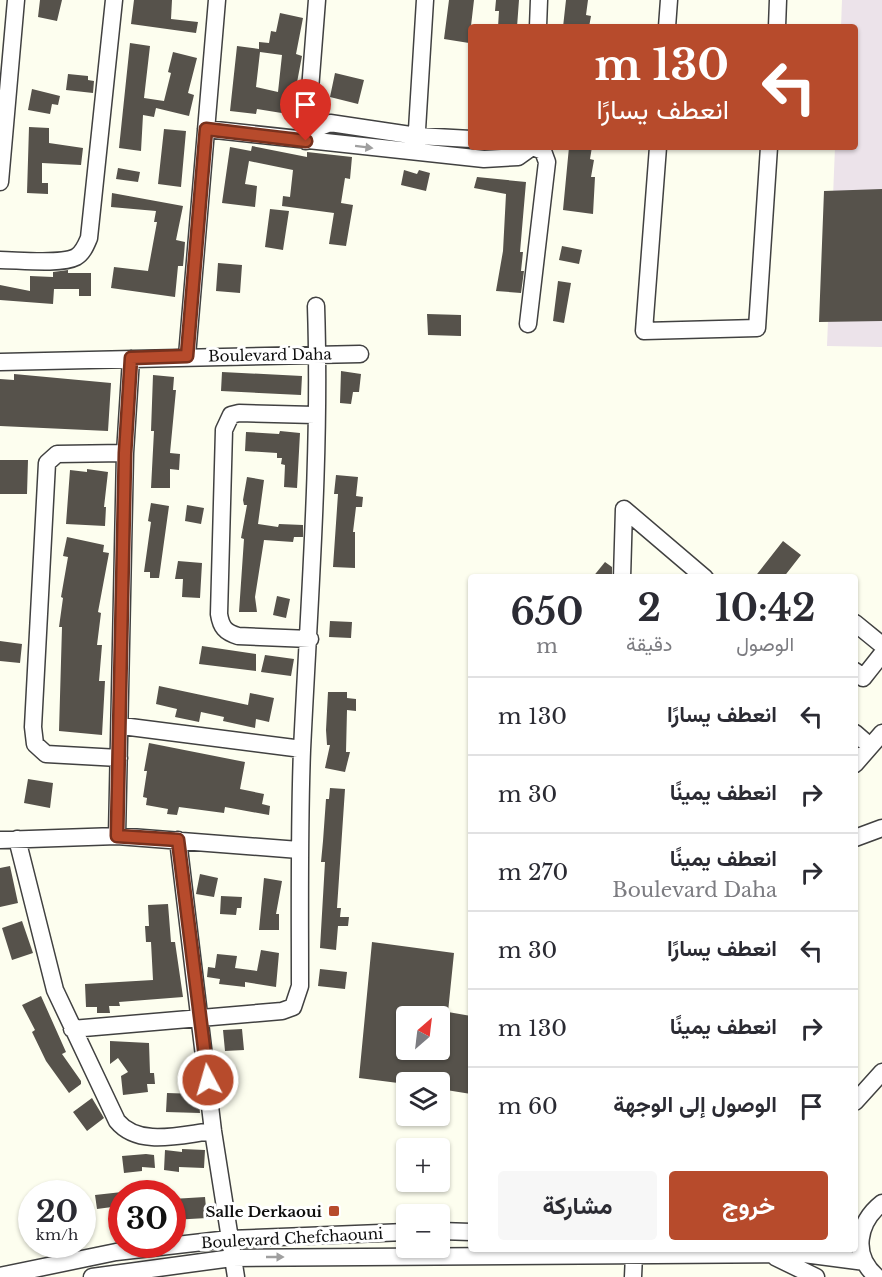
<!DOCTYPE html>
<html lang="ar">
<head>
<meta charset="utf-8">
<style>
	body { margin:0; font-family:"Libre Baskerville",Vazirmatn,serif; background:#f7f7f7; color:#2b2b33; direction:rtl; height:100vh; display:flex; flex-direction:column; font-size:22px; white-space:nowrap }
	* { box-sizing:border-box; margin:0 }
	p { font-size:20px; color:#7c7c81 }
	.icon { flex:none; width:33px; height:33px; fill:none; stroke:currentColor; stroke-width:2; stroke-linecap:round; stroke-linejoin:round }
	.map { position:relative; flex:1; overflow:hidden; direction:ltr }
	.details { position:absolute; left:468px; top:574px; width:390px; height:678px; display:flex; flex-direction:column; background:#fff; border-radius:6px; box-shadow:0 2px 4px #0004; direction:rtl }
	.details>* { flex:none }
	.hud { position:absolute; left:468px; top:24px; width:390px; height:126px; border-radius:6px; box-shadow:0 2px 4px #0004; direction:rtl; background:#b74b2c; color:#fff; overflow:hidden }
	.needle { width:39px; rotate:28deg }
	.buttons { position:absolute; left:396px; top:1006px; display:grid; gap:12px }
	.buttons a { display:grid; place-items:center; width:54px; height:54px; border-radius:6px; background:#fff; box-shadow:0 2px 4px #0004; font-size:30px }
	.speed { position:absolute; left:18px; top:1180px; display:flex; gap:12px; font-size:30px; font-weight:700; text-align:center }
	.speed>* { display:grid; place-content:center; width:78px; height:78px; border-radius:50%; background:#fff; box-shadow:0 2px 4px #0004; line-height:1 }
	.speed small { font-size:15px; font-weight:400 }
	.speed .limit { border:9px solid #d22; background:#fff; color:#111 }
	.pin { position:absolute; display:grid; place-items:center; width:51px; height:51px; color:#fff; margin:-62px -26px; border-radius:50% 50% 50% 0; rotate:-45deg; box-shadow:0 0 6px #0007 }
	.pin .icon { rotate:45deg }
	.me { position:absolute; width:66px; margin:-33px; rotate:354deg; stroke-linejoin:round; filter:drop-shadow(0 0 4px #0008) }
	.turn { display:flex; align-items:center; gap:21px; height:126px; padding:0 30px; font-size:27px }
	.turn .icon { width:78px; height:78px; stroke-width:2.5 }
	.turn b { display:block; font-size:42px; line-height:51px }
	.eta { display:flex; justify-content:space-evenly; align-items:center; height:102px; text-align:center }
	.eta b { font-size:36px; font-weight:700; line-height:42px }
	.action { display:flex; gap:12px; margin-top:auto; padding:12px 30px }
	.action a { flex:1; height:69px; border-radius:6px; background:#b74b2c; color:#fff; font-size:24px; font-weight:700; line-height:69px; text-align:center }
	.action a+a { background:#f7f7f7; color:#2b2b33 }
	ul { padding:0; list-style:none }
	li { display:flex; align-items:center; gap:18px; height:78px; padding:0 30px; border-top:2px solid #e1e1e2 }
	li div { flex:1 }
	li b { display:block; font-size:22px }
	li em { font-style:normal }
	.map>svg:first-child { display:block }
	.industrial { fill:#ece3ea }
	.building { fill:#56524b; fill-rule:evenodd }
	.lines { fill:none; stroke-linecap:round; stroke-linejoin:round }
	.minor-casing { stroke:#414141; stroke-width:19 }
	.minor { stroke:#fff; stroke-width:16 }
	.oneway { fill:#9f9f9f }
	.route-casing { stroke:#77311d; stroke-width:15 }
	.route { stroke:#b74b2c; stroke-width:10 }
	.poi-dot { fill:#b74b2c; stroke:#fff; stroke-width:2 }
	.labels { text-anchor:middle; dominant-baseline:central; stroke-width:6; stroke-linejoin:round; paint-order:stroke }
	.street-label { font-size:15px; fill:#0e0e0e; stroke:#fff }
	.poi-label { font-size:15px; font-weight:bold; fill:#0e0e0e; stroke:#fff; text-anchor:end }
</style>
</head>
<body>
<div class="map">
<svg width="882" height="1277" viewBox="0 0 882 1277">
	<rect width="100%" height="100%" fill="#fdfeef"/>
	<path class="industrial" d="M842 0H882V347L827 346 835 147H855V27H841Z"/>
	<path class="building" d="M40 0H62L57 21 38 17Z
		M134 0H172L171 19 198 22 196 33 131 24Z
		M449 0H474L469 43 444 39Z
		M496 0H519L517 27H498L499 11H495Z
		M566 0H588L586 15 591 16 589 27H563Z
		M280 13 303 18 296 54 302 56 295 93H299L298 108H295L294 115 257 109 256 114 230 111 237 46 259 49V42L269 43 271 31 276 32ZM260 52 282 55 278 92 256 87Z
		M130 43 150 46 144 98 164 101 171 73 168 72 173 52 197 58 188 93 194 95 189 116 156 108 154 117 143 115 141 151 119 148Z
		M335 73 364 80 358 104 330 97Z
		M68 74 88 76V80L94 81 93 93 66 90Z
		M32 89 60 96 58 105 52 104 50 114 28 110Z
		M29 127 49 128V143L83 148 81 165 42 163V183H48V194L27 193Z
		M164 129 186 131 181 187 158 184Z
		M252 146 307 157V152L352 157 350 179 345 178 341 203 353 205 346 246 329 244 334 213 282 206 283 196 290 197 293 170 249 161 245 184 257 186 255 207 222 203 230 147 251 151Z
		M569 147H592L590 159 594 160 591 177H595L593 214 563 210Z
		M118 168 140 172 138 182 116 179Z
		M404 170 417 174 419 170 430 173 426 191 401 185Z
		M477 177 526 182 520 252H523L521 271H524L521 293 496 291 503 251 506 194 474 188Z
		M882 189V321L819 322 824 191Z
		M112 193 183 206 176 240 185 242 184 255 183 266H178L175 297 111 288 114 267 148 271 157 222H154L156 211 111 207Z
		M270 209 289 211 283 250 265 247Z
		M562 246 582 250 579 264 559 260Z
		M218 263 242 265 240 293 216 291Z
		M68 270V273H91V296H79V289H54L53 304 0 300V285L30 291V276L53 277V272Z
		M558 281 571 283 564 323 553 321Z
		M427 314 461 315V336L428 335Z
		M341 371 361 374 359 392H353L351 404 340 403Z
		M222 372 302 376 301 395 221 391Z
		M14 374 111 383 108 431 0 426V379L14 380Z
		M153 375 174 377 173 390H176L170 453 180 454 179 470 170 469V488H151L154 431H151Z
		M280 431 300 433 297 488 284 487 285 465 281 464 282 458H277V453L245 451 246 432 279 434Z
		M0 460H28L27 494H0Z
		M87 469 108 472 104 507H106L105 526 66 524 70 470 87 472Z
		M336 475 358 477 356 496 363 497 362 507H356L353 532H355V568L333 567 338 494H334Z
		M247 477 264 480 258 524 278 527 279 524 303 525V537H294L293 542 264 540 255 597 257 612H239L244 539 241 538 247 505H244L243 500Z
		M151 503 169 506 159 578H150V572H144L151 522 148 521Z
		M187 505 204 508 201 524 185 521Z
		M67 537 104 545 103 552 109 553 98 612 101 613 97 645H102L99 681H105L102 735 59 731 62 627H59L63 598 61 597 68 557 63 556Z
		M783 541 801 555 783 578H754Z
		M178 561 202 563 200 598 182 597 183 579H175Z
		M605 562 612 567V577L592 578Z
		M277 596 290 599 286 618 273 615Z
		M330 621 352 622 351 638 329 637Z
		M0 641 22 644 20 663 0 661Z
		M202 646 256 654V671L199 664Z
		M265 655 294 659 291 676 261 672Z
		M159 686 248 705 250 693 274 698 269 722 256 719 255 728 223 721 224 717 201 712 199 722 175 717 177 709 156 704Z
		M328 692H347V698L356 699V711L347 710 346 752H350L345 772 325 768 330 745H327L326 730Z
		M149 743 245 762 240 789 264 794 262 804 270 806 269 815 225 807 224 813 179 807 177 815 167 814 168 809 146 805 147 798 143 797 147 771H144Z
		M28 779 53 783 50 808 24 803Z
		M330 788 345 789 337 908H341L340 917H349L348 926H338L336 950 320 948 325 862H321L323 841 326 799H329Z
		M10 866 18 903 0 907V868Z
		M200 874 218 878 214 897 196 894Z
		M264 878 282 881 276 914H279V930H259Z
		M221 896 242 897 241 908H237L236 915 220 914Z
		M168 904 171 942H175L183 997 119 1002 120 1006H109L110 1013H97V1007H86L85 984 153 980 151 942H146L145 926H149L148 905Z
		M22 921 33 953 12 960 2 928Z
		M372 942 454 953 448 1012 471 1016V1094L440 1089V1083L406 1084 359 1078ZM406 1017H440V1050H406Z
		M261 950 279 953 276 987 245 982V987L219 984 220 979 207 977 208 967 215 968 217 954 237 956 235 968 257 971Z
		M320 969 347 972 345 989 318 986Z
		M41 996 66 1052 62 1054 81 1081V1084L69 1093 46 1061 32 1032 35 1030 22 1005Z
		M242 1029 244 1050 225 1051 223 1030Z
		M110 1041 149 1043 150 1073H154L155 1084H147L148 1092 123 1095 121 1076 128 1072 118 1058 110 1064Z
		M167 1093 198 1094 200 1113 166 1112Z
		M92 1098 104 1118 87 1131 73 1112Z
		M182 1149 205 1150 204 1168 179 1167V1172L164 1170 165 1150 182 1152Z
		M146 1154 154 1155 155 1168 142 1167V1171L124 1173 122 1156Z
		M122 1192V1236H115L112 1207 97 1209 95 1195Z
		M205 1197 207 1218 172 1220V1199Z"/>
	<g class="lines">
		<g class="minor-casing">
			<path id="minor" d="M538 27 539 0
				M667 27 669 0
				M777 27 778 0
				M206 129 484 159 518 157 532 147
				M306 141 315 129 330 123 417 136 471 139
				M306 141 317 0
				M416 146 425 0
				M658 147 644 331 757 328 769 147
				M0 182 16 0
				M0 260C18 260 61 265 76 257 83 253 86 245 89 238L114 0
				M528 324 547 162 543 151 533 147
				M187 356 217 0
				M0 362 360 354
				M622 578 624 509 705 578
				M855 623 882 645
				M310 639 238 636C225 632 221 627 219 614L224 430 231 415 239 413 315 415
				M855 671 863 678 882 654
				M122 726 302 749
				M855 733 870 746
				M119 758 46 754 35 744 33 727 47 463 57 454 125 453
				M855 764 882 733
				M117 836 125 453 131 359
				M855 838 882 828
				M17 839 55 990 117 1121C139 1148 183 1134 213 1131
				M0 840 117 836 299 850
				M178 840 213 1131 236 1277
				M72 1029 282 1011 293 1007 300 986C300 907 299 829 302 750 309 603 321 454 316 306
				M855 1102 882 1072
				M440 1231 471 1232
				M775 1257 816 1277
				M0 1276 116 1252 229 1239 406 1232
				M92 1277 232 1258 804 1254 865 1262
				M633 1277 634 1255
				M877 1277C851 1255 858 1222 882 1203"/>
		</g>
		<use href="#minor" class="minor"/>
	</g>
	<defs><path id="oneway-solid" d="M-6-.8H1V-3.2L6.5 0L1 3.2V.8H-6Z" transform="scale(1.5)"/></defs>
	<g class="oneway">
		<use href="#oneway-solid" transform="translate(364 147) rotate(7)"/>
		<use href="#oneway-solid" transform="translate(275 1257)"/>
	</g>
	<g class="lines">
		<g class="route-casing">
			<path id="route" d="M208 1080 178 840 117 836 125 453 131 358 187 356 206 129 306 141"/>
		</g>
		<use href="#route" class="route"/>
	</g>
	<rect class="poi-dot" x="328" y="1205" width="12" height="12" rx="3"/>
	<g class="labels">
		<g class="street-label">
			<text transform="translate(270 355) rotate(-1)">Boulevard Daha</text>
			<text transform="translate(292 1238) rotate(-3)">Boulevard Chefchaouni</text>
		</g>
		<g class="poi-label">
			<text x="322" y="1211">Salle Derkaoui</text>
		</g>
	</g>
</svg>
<div class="buttons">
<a><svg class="needle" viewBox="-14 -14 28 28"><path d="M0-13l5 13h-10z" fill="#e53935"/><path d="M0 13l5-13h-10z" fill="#7c7c81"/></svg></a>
<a><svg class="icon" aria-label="layers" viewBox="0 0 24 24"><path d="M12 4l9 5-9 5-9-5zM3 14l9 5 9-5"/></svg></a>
<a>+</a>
<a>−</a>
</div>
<div class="speed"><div>20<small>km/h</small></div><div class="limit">30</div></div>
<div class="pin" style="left:306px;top:141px;background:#d93025"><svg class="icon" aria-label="arrive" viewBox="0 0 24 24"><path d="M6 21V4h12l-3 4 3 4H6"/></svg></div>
<svg class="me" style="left:208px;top:1080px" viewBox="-20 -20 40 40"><circle r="17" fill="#b74b2c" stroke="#fff" stroke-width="3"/><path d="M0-11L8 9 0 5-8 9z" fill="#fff"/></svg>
<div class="hud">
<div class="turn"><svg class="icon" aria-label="left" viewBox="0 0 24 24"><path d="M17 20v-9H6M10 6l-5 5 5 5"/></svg><div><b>130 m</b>انعطف يسارًا</div></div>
</div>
<section class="details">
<div class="eta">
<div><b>10:42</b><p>الوصول</p></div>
<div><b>2</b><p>دقيقة</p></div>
<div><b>650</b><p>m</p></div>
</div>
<ul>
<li><svg class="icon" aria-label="left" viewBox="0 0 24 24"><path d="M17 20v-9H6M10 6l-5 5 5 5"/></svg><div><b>انعطف يسارًا</b></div><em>130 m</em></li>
<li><svg class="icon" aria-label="right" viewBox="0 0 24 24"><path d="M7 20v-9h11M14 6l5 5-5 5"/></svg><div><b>انعطف يمينًا</b></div><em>30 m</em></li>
<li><svg class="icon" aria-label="right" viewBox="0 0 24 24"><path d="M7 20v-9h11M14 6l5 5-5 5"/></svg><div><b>انعطف يمينًا</b><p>Boulevard Daha</p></div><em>270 m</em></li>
<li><svg class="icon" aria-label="left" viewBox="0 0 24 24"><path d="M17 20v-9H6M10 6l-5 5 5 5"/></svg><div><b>انعطف يسارًا</b></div><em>30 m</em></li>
<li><svg class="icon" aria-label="right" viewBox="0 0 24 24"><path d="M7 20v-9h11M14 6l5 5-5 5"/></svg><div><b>انعطف يمينًا</b></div><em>130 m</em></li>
<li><svg class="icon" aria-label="arrive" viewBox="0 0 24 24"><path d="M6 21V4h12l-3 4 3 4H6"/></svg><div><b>الوصول إلى الوجهة</b></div><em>60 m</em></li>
</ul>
<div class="action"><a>خروج</a><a>مشاركة</a></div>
</section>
</div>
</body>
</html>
